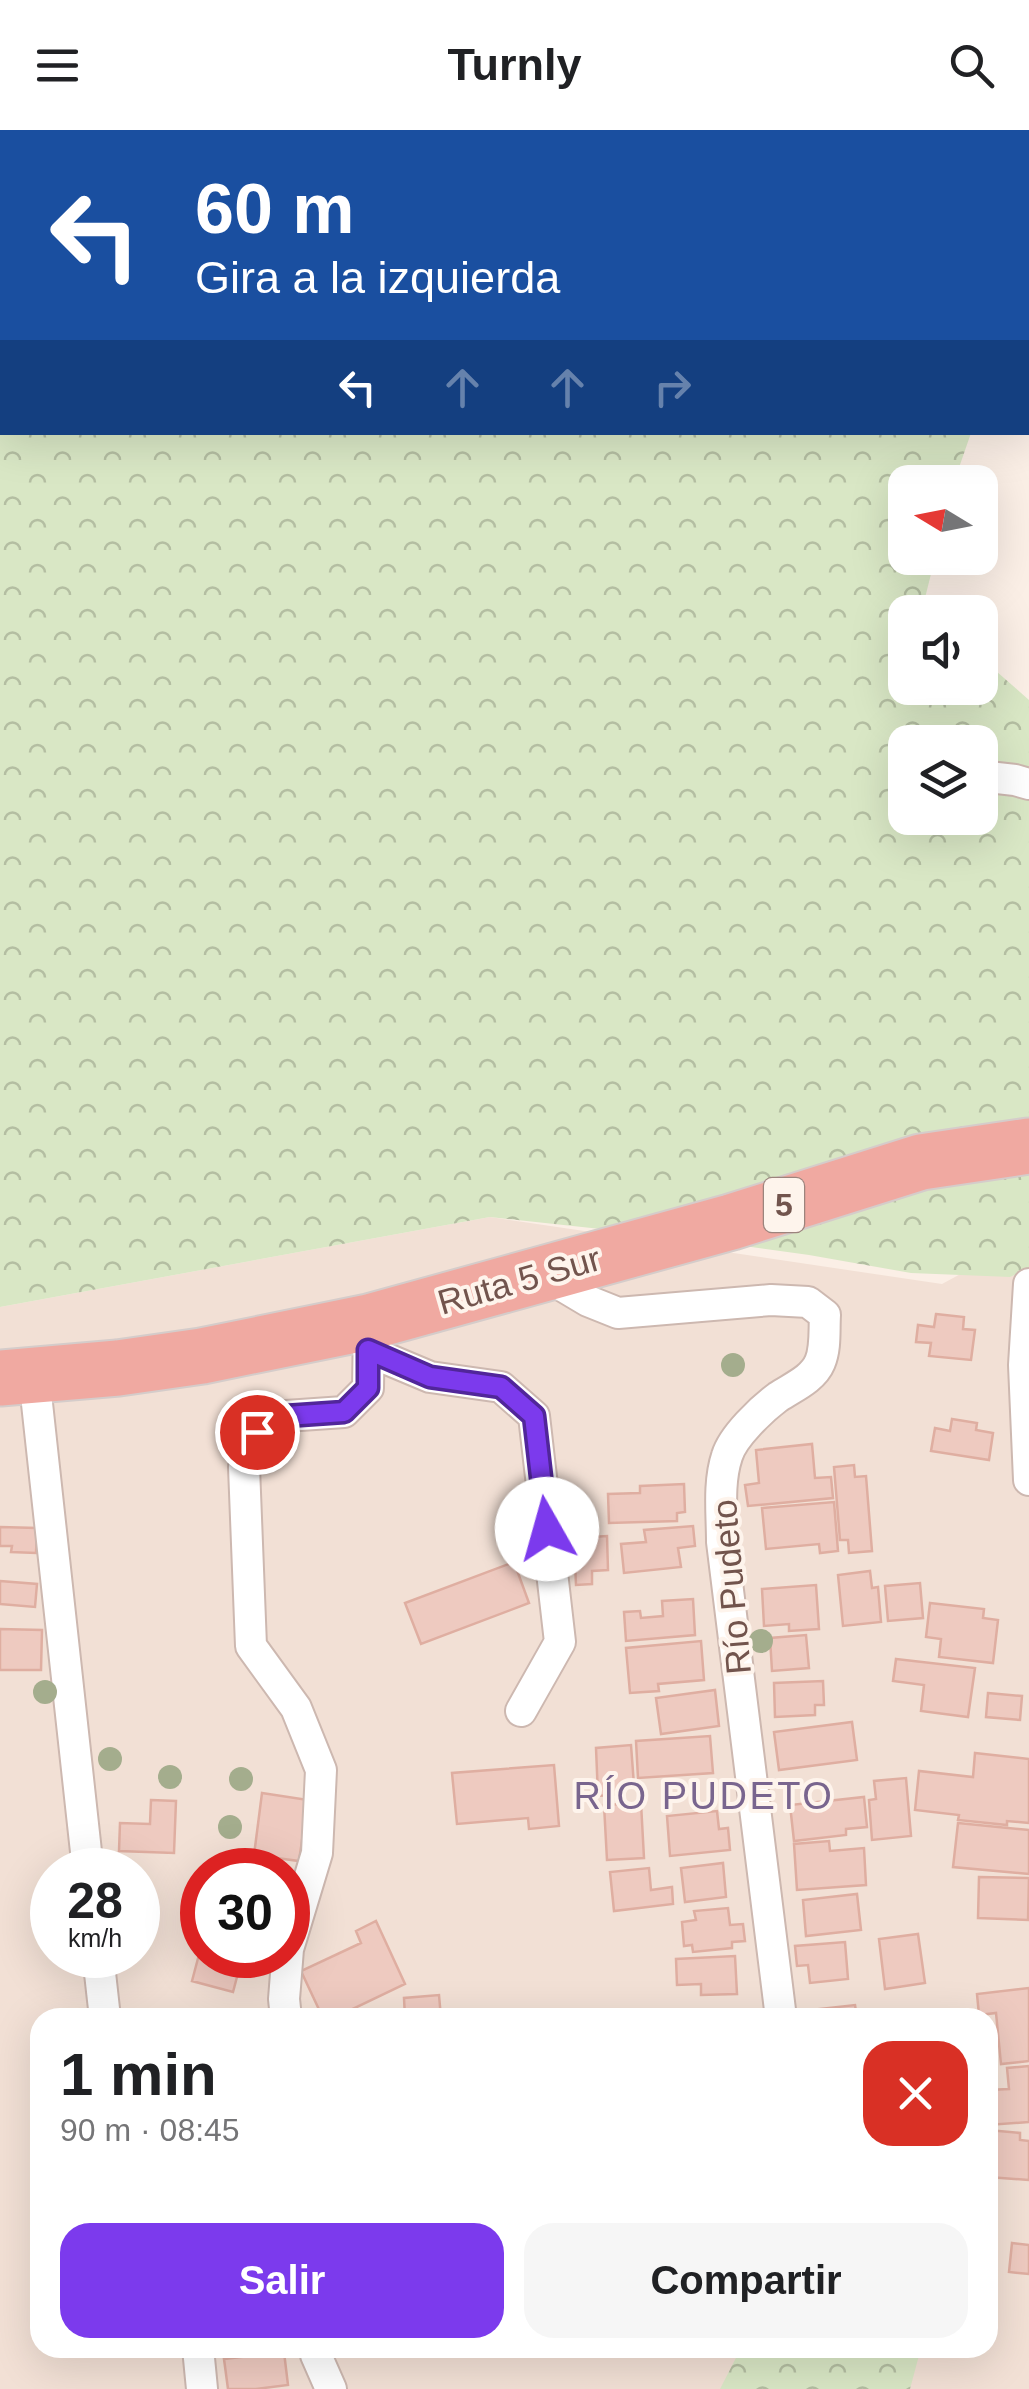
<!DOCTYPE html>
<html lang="es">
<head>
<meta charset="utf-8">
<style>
	body { margin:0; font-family:Helvetica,sans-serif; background:#f6f6f6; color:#202124; height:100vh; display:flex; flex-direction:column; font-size:38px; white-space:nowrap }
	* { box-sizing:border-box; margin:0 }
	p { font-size:32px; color:#757577 }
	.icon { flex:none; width:55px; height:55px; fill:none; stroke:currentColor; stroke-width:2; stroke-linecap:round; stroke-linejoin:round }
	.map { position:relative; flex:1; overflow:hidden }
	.details { position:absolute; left:30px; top:1878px; width:968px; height:350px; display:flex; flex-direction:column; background:#fff; border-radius:30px; box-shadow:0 10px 40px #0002 }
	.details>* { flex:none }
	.hud { position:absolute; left:0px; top:0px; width:1030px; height:305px; box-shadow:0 10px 40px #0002; background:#1a4fa0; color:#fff; overflow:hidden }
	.needle { width:65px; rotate:280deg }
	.controls { position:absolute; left:888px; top:335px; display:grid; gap:20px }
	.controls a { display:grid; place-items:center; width:110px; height:110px; border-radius:20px; background:#fff; box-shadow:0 10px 40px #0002; font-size:50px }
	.speed { position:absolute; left:30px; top:1718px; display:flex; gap:20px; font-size:50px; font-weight:700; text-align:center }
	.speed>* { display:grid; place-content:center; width:130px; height:130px; border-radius:50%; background:#fff; box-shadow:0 10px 40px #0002; line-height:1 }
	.speed small { font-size:25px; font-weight:400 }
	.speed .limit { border:15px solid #d22; background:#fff; color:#111 }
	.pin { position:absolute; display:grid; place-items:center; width:85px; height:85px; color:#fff; margin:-42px; border:5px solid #fff; border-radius:50%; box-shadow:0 2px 10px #0007 }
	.me { position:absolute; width:110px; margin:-55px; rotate:353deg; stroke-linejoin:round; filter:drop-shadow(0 0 8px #0008) }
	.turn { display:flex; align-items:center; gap:35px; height:210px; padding:0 30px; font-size:45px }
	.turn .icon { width:130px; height:130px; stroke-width:2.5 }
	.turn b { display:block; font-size:70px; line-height:85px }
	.lanes { display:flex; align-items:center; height:95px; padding:0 30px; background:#0003; justify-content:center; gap:50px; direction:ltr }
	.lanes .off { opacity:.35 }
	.round { display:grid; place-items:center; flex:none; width:105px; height:105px; border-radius:30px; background:#f6f6f6 }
	.headline { display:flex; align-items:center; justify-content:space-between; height:170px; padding:0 30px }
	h1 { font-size:60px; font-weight:800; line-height:75px }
	.cta { display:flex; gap:20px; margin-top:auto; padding:20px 30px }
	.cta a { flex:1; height:115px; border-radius:30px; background:#7c3aed; color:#fff; font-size:40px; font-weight:800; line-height:115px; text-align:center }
	.cta a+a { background:#f6f6f6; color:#202124 }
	header { display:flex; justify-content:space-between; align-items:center; height:130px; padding:0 30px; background:#fff; font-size:45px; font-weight:800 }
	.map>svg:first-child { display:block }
	.residential { fill:#f2e0d5; fill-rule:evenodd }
	.forest { fill:url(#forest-crowns); fill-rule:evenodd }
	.building { fill:#eecac0; stroke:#dfaea1; stroke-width:2.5 }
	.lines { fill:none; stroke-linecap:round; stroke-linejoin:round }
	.street-casing { stroke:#cdb8b0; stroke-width:34 }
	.highway-casing { stroke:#d5ccca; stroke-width:59 }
	.street { stroke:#fff; stroke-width:30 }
	.highway { stroke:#f0a9a1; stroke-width:55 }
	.tree { fill:#a4ad8d }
	.route-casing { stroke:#51269a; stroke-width:25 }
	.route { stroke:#7c3aed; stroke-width:18 }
	.labels { text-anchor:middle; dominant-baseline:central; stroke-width:8; stroke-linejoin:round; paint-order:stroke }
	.shield { fill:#fef4ec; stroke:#9c847d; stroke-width:2.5 }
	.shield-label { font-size:32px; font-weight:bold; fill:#72544d }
	.street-label { font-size:35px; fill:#72544d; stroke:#fef4ec }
	.neighbourhood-label { font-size:38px; letter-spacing:2.5px; fill:#79658e; stroke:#fef4ec }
</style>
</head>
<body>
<header><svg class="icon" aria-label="menu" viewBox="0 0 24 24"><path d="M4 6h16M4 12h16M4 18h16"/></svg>Turnly<svg class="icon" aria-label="search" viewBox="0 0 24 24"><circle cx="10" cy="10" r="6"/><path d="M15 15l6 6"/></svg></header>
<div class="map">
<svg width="1029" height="2259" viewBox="0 0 1029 2259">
	<defs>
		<pattern id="forest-crowns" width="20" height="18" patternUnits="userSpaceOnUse" patternTransform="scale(2.5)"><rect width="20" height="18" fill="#d9e7c5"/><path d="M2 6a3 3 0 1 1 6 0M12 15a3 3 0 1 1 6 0" fill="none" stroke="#b4bea2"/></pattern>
	</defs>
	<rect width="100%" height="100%" fill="#fbefe6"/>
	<path class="residential" d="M490 1087 942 1154 1029 1107V2259H0V1177ZM52 1740H138V1825H52ZM202 1740H288V1825H202ZM40 1888H988V2218H40Z"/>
	<path class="forest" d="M0 0H1029L1028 180V2H2V302L971 303 954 352H905V428H935L923 476 930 482H905V558H980V527L1029 570V1138L1010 1147 911 1143 809 1125 693 1109 490 1087 0 1177ZM905 612H980V688H905Z
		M741 2218H921L910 2259H720Z"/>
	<path class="building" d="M936 1184 964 1187 963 1199 975 1200 971 1230 929 1226 931 1213 916 1212 918 1195 934 1197Z
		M952 1289 977 1293 976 1300 993 1303 989 1330 931 1321 935 1298 950 1301Z
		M812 1314 815 1348 831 1347 833 1368 748 1376 745 1355 759 1353 756 1320Z
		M854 1335 855 1347 866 1346 872 1421 849 1423 848 1410H840L834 1337Z
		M684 1354 685 1382 677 1383V1391L609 1393 608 1364 640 1363V1356Z
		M834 1372 838 1421 820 1423 819 1414 766 1419 762 1378Z
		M693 1396 695 1416 678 1418 681 1437 624 1443 621 1414 646 1412 644 1400Z
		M0 1397 37 1398 36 1423 11 1422 12 1416H0Z
		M607 1406 608 1440 592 1441V1454L576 1455 574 1408Z
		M514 1432 529 1473 421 1514 405 1473Z
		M870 1441 872 1458 878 1457 881 1492 843 1496 838 1445Z
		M0 1451 37 1454 35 1477 0 1474Z
		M920 1453 923 1488 888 1491 885 1456Z
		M816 1455 819 1499 789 1501V1494L764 1496 762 1459Z
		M693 1469 695 1505 626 1511 624 1482 640 1481 641 1488 663 1486 662 1471Z
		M930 1473 984 1479 983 1488 998 1490 993 1533 939 1527 941 1509 926 1507Z
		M0 1499 42 1500 41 1540H0Z
		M806 1505 809 1538 772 1541 770 1508Z
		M701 1511 704 1550 658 1554 659 1561 630 1563 626 1518Z
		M896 1529 975 1538 968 1587 921 1581 924 1555 893 1551Z
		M823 1551 824 1575H815V1585L775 1587 774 1553Z
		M715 1560 719 1596 661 1604 656 1568Z
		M988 1563 1022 1566 1020 1590 986 1587Z
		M852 1592 857 1630 779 1640 774 1602Z
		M710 1606 713 1643 638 1648 636 1611Z
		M631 1615 634 1655H624V1664L598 1666 596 1618Z
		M975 1623 1029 1629V1693L1007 1691V1695L958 1690 959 1685 915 1680 919 1641 973 1647Z
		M554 1635 559 1696 529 1699 528 1688 457 1694 452 1643Z
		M906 1648 911 1706 872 1710 869 1670 876 1669 874 1651Z
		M262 1663 308 1670 299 1731 254 1725Z
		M864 1667 867 1697 846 1699V1705L794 1711 790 1675Z
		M151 1670 176 1671 174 1723 119 1721 120 1693 150 1694Z
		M641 1673 644 1728 607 1730 604 1675Z
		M717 1681 719 1699 728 1698 730 1720 670 1726 667 1686Z
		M958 1693 1029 1700V1744L953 1737Z
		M829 1711 830 1721 864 1718 866 1755 797 1760 794 1714Z
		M723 1733 726 1767 685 1772 681 1738Z
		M649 1738 651 1760 672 1757 673 1774 614 1781 610 1742Z
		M979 1747 1029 1748 1028 1790 978 1788Z
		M857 1764 861 1800 806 1806 803 1770Z
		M728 1778 730 1795 743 1794 745 1811 732 1812V1818L693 1822 692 1815 684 1816 682 1792 696 1790 694 1781Z
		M376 1791 405 1854 334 1888H323L301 1841 361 1813 356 1801Z
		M918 1804 925 1853 885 1859 879 1809Z
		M845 1812 848 1849 810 1853 808 1835 797 1836 795 1816Z
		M201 1817 202 1825H229L242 1828 233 1862 192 1851Z
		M735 1826 737 1864 701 1865V1854L677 1855 676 1829Z
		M1029 1858V1931L1001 1934 996 1883 979 1885 977 1864Z
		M439 1865 441 1888H405L404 1868Z
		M855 1875 857 1888H811L810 1880Z
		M1029 1936V1992L988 1995V1960L1009 1959 1007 1938Z
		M988 2000 1020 2003V2010L1029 2011V2050L988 2047Z
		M1012 2113 1029 2115V2144L1009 2142Z
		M496 2218H553L554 2219 497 2225Z
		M284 2222 288 2255 256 2259H228L224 2229Z"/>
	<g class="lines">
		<g class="street-casing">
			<path id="street" d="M980 646 1015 650 1029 654
				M541 1143 588 1171 618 1183 771 1170 808 1172 825 1185C824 1200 826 1218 820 1232 813 1249 793 1257 778 1267 762 1279 733 1306 727 1326 718 1353 722 1384 722 1412L781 1888
				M1029 1154 1024 1235 1029 1350
				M368 1221 430 1247 501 1257 534 1286 560 1512 521 1581
				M34 1246 88 1740
				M98 1825 105 1888
				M286 1888 284 1869 288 1819 317 1723 321 1640 296 1578 251 1516 244 1337 257 1302 286 1286 344 1282 368 1258 369 1192
				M198 2218 202 2259
				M315 2218 316 2225 331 2259"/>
		</g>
		<g class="highway-casing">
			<path id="highway" d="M0 1248 118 1238 202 1226 369 1192 731 1092 921 1032 1029 1016"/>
		</g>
		<use href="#street" class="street"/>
		<use href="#highway" class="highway"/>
	</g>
	<g class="tree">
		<circle cx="733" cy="1235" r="12"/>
		<circle cx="761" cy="1511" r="12"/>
		<circle cx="45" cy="1562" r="12"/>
		<circle cx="110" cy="1629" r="12"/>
		<circle cx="170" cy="1647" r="12"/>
		<circle cx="241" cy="1649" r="12"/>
		<circle cx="230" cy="1697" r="12"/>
	</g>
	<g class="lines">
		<g class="route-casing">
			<path id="route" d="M257 1302 286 1286 344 1282 368 1258V1220L430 1247 501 1257 534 1286 547 1399"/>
		</g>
		<use href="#route" class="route"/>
	</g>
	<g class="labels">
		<rect class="shield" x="764" y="1048" width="40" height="54" rx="8"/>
		<g class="shield-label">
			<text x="784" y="1075">5</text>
		</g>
		<g class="street-label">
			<text transform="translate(519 1150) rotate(-16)">Ruta 5 Sur</text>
			<text transform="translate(731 1457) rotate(-95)">Río Pudeto</text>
		</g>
		<g class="neighbourhood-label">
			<text x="704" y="1666">RÍO PUDETO</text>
		</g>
	</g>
</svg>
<div class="controls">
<a><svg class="needle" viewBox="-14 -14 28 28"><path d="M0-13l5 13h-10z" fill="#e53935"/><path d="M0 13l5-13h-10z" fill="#757577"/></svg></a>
<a><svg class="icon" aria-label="sound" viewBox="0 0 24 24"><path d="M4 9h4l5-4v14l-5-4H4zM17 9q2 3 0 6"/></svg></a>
<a><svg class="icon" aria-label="layers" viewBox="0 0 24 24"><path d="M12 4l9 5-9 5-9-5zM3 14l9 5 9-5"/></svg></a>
</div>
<div class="speed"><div>28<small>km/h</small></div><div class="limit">30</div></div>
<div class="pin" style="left:257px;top:1302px;background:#d93025"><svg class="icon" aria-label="arrive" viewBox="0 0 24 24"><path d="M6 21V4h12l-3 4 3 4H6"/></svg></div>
<svg class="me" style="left:547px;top:1399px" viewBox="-20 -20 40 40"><circle r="19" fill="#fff"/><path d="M0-13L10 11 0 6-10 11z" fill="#7c3aed"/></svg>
<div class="hud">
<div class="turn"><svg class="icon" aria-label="left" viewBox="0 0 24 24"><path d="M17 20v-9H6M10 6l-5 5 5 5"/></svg><div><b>60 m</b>Gira a la izquierda</div></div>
<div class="lanes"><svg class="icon" aria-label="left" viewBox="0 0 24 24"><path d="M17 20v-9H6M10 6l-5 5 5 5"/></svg><svg class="icon off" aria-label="ahead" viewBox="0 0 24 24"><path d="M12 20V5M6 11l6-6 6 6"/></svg><svg class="icon off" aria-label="ahead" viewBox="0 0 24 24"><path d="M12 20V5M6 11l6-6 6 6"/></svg><svg class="icon off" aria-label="right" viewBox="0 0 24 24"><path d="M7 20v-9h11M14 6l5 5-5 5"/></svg></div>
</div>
<section class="details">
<div class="headline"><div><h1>1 min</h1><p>90 m · 08:45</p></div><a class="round" style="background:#d93025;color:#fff"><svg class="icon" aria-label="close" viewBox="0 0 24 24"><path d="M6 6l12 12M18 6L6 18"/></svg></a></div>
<div class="cta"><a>Salir</a><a>Compartir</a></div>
</section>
</div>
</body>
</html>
